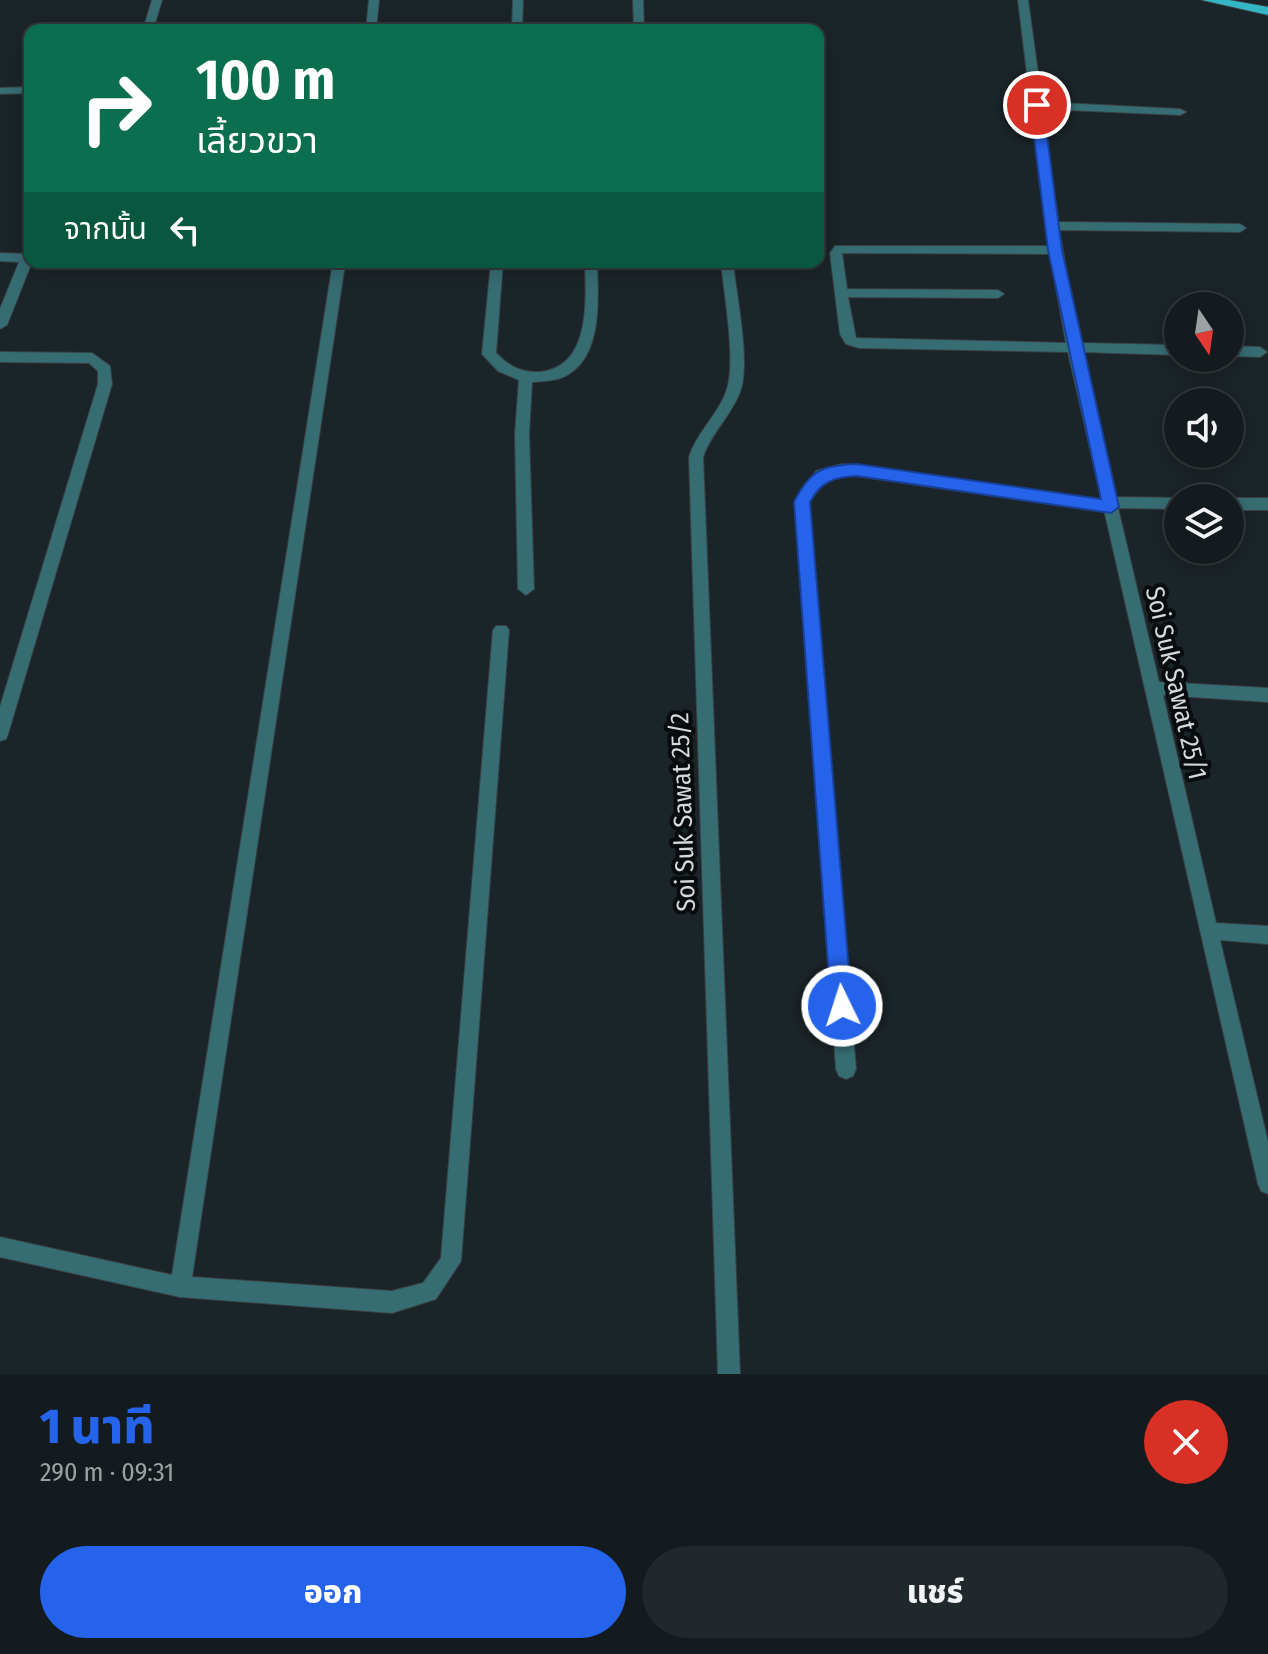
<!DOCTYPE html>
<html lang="th">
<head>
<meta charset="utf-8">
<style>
	body { margin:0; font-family:"Fira Sans Condensed","Noto Sans Thai",sans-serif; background:#21282b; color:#f1f3f6; height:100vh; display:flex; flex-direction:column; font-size:30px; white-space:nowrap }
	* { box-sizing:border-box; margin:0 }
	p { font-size:26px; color:#9da1a4 }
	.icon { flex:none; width:44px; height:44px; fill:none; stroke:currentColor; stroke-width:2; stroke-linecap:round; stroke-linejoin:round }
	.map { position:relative; height:1374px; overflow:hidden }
	.drawer { display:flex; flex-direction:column; background:#141b1e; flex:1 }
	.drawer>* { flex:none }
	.banner { position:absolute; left:24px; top:24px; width:800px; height:244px; border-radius:16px; box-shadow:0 4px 20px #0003,0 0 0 2px #33393c; background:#0b6e4f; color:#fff; overflow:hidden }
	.needle { width:52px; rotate:167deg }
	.fabs { position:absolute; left:1164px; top:292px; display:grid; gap:16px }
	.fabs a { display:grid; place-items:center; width:80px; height:80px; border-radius:50%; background:#141b1e; box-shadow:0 4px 20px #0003,0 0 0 2px #33393c; font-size:40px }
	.pin { position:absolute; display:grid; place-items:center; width:68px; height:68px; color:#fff; margin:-34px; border:4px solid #fff; border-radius:50%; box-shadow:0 2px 8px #0007 }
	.me { position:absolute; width:88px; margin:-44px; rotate:356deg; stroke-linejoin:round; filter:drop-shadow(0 0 6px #0008) }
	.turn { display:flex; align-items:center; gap:28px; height:168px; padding:0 40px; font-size:36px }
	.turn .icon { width:104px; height:104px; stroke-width:2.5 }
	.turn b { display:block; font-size:56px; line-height:68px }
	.then { display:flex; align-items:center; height:76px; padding:0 40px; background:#0003; gap:16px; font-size:30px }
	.round { display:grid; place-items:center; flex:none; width:84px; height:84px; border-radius:42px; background:#21282b }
	.summary { display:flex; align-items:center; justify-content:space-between; height:136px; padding:0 40px }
	h1 { font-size:48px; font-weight:800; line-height:60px; color:#2563eb }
	.primary-button { display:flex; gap:16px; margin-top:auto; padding:16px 40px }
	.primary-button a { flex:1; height:92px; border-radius:48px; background:#2563eb; color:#fff; font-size:32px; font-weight:800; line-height:92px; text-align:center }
	.primary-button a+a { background:#21282b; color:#f1f3f6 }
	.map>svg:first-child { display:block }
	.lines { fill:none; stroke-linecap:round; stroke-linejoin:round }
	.lane-casing { stroke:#394145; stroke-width:2 }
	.street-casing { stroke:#394145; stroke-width:2 }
	.primary-casing { stroke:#394145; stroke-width:2 }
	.lane { fill:#366d73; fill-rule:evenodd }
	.street { fill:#366d73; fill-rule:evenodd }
	.primary { fill:#34b7c4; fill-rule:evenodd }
	.route { fill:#2563eb; stroke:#184099; stroke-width:2 }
	.labels { text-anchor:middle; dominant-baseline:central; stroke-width:8; stroke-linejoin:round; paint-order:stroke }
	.street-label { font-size:26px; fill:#d4d9dc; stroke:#090c0e }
</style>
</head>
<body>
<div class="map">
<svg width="1268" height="1374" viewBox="0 0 1268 1374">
	<rect width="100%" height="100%" fill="#1b2428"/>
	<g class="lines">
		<g class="lane-casing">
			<path id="lane" d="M513 0H523L522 30H512Z
				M491 262H503L496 353C509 366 521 373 540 372 591 367 586 301 585 262H597C598 296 603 353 569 374 559 381 545 381 532 382L529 434 534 589 526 595 518 589 515 434 519 380 498 371 482 354Z
				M842 464 1111 501 1118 507 1111 513 842 474 826 479 809 503 856 1069 853 1076 846 1079 839 1076 836 1069 795 502 816 471Z"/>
		</g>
		<g class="street-casing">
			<path id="street" d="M152 0H162L153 30H143Z
				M369 0H379L376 30H366Z
				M633 0H643L644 30H634Z
				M1018 0H1028L1042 102 1180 109 1186 112 1180 115 1043 109 1058 222 1240 224 1246 228 1240 232 1059 230 1080 343 1178 345V355L1082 352 1116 497 1180 498 1178 509 1118 508 1159 682 1268 688V702L1163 695 1216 923 1268 926V944L1220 940 1268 1142V1194L1261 1191 1258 1184 1068 352 859 348 846 344 840 334 830 253 835 246H1048ZM842 253 1050 254 1066 343 856 338 848 297 998 298 1004 294 998 290 847 289Z
				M30 87V93L0 94V88Z
				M0 253 30 254 32 262 7 325 0 329V309L19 262 0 261Z
				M228 262 345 264 192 1277 392 1291 423 1283 441 1258 493 630 496 626H506L509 630 461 1261 436 1299 392 1313 180 1297 0 1257V1237L172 1275 332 268 234 266Z
				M721 262H733C736 294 751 364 740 392 731 416 711 433 703 457L740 1374H718L689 457C697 432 717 416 726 392 737 364 724 294 721 262Z
				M1230 346 1260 347 1267 352 1260 357 1230 356Z
				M0 352 92 353 110 366 112 384 8 734 6 739 0 741V707L98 384V371L89 363 0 362Z
				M1230 498H1268V510H1230Z"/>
		</g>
		<g class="primary-casing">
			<path id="primary" d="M1202 0H1229L1268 7V15Z"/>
		</g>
		<use href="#lane" class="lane"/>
		<use href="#street" class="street"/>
		<use href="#primary" class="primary"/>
	</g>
	<path class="route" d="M1037 101 1043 105 1062 250 1119 507 1111 513 857 476C835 477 821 481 810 502L852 1006 849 1014 842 1017 834 1014 831 1006 794 502C810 470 823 465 857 464L1101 499 1048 250 1030 105Z"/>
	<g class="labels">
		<g class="street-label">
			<text transform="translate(1176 683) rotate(77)">Soi Suk Sawat 25/1</text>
			<text transform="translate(683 812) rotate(-92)">Soi Suk Sawat 25/2</text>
		</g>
	</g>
</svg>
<div class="fabs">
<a><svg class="needle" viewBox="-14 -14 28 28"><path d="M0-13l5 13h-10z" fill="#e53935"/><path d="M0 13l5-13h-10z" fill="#9da1a4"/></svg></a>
<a><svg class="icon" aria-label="sound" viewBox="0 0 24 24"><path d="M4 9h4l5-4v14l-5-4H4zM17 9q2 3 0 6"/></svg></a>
<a><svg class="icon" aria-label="layers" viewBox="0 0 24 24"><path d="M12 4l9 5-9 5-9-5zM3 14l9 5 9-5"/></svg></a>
</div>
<div class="pin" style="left:1037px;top:105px;background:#d93025"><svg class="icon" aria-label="arrive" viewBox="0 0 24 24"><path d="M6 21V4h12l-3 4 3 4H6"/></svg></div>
<svg class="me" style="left:842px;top:1006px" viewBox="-20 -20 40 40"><circle r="17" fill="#2563eb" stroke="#fff" stroke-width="3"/><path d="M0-11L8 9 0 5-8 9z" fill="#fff"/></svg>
<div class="banner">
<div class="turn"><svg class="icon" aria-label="right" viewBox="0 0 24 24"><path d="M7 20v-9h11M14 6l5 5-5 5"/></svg><div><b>100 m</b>เลี้ยวขวา</div></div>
<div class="then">จากนั้น<svg class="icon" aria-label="left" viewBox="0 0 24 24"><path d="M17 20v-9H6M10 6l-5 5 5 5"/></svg></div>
</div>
</div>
<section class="drawer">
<div class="summary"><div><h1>1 นาที</h1><p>290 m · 09:31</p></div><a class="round" style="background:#d93025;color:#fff"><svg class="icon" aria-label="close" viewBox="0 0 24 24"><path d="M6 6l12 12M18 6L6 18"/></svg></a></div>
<div class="primary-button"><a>ออก</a><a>แชร์</a></div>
</section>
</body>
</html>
